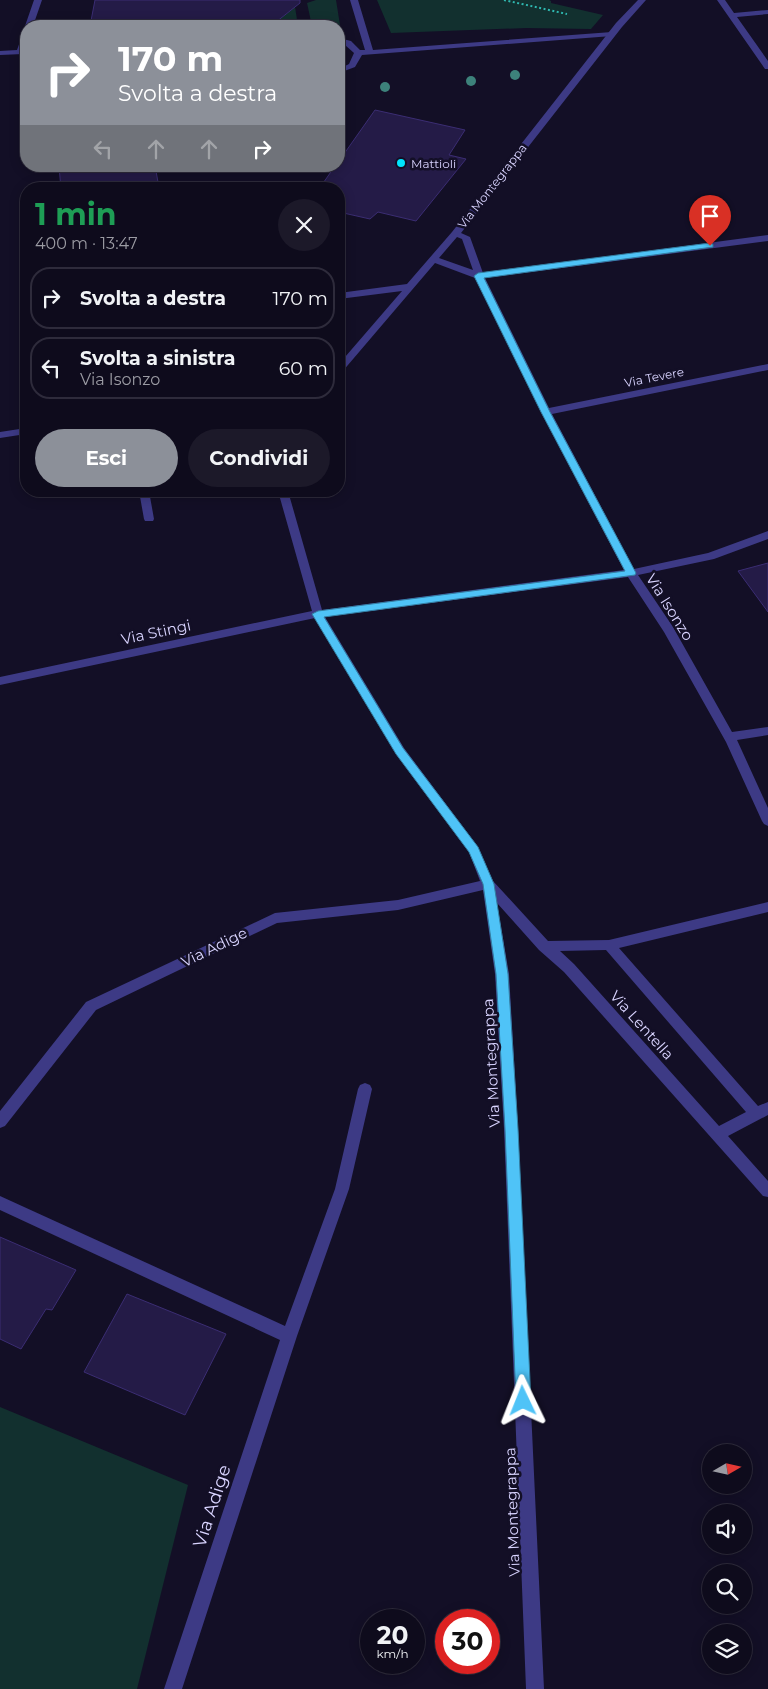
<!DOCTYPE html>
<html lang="it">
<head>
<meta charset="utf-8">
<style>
	body { margin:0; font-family:Montserrat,sans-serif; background:#1c1929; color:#f1f3f6; height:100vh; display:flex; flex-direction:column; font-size:19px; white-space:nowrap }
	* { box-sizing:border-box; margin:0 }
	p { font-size:16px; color:#9b9ba3 }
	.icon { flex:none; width:28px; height:28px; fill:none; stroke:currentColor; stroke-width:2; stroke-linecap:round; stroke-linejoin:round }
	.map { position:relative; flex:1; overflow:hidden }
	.sheet { position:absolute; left:20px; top:182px; width:325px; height:315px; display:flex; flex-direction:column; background:#0e0b1c; border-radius:20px; box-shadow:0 2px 12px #0003,0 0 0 1px #2e2b3b }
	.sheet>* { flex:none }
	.hud { position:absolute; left:20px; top:20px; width:325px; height:152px; border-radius:20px; box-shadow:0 2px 12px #0003,0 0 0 1px #2e2b3b; background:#8c9099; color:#fff; overflow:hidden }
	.needle { width:32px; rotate:81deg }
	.buttons { position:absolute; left:702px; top:1444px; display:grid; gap:10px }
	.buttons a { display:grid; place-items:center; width:50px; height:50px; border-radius:50%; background:#0e0b1c; box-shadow:0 2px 12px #0003,0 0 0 1px #2e2b3b; font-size:25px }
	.speed { position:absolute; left:360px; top:1609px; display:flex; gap:10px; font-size:25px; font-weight:700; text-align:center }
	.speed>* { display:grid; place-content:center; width:65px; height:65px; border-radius:50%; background:#0e0b1c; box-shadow:0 2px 12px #0003,0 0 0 1px #2e2b3b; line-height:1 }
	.speed small { font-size:12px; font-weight:400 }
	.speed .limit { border:8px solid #d22; background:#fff; color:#111 }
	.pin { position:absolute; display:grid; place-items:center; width:42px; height:42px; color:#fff; margin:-51px -21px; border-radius:50% 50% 50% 0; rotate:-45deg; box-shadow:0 0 5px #0007 }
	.pin .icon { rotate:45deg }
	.me { position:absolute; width:55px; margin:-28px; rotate:358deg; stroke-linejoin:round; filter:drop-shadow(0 0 4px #0008) }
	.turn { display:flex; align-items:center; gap:18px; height:105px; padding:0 15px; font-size:22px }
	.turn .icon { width:65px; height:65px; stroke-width:2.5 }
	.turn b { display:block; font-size:35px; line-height:42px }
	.lanes { display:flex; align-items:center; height:48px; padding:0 15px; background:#0003; justify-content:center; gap:25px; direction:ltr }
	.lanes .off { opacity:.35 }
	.round { display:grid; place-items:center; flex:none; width:52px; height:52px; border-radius:26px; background:#1c1929 }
	.overview { display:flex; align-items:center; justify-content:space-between; height:85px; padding:0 15px }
	h1 { font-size:30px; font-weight:700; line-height:38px; color:#1e9e55 }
	.button { display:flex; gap:10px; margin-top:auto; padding:10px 15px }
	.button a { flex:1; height:58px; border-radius:30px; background:#8c9099; color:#fff; font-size:20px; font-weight:700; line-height:58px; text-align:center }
	.button a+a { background:#1c1929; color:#f1f3f6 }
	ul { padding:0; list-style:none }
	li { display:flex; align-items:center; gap:15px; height:62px; margin:0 10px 8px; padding:0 5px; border:2px solid #2e2b3b; border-radius:20px }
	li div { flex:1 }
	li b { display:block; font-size:19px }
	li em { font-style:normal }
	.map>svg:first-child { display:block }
	.green { fill:#12302f }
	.building { fill:#241b47; stroke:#3b2d73 }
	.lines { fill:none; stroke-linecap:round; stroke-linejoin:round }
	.path { stroke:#2fb8b0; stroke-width:2; stroke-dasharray:2 2.5; stroke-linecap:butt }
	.service { fill:#3d3a85; fill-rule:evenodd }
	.minor { fill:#3d3a85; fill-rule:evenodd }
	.tree { fill:#3d827b }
	.route { fill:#4fc3f7; stroke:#337fa1 }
	.poi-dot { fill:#00e5ff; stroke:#130f26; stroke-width:2 }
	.labels { text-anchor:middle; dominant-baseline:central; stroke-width:5; stroke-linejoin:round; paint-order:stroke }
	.far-poi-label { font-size:12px; fill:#d9d4ff; stroke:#130f26; text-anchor:start }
	.far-street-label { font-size:12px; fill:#d9d4ff; stroke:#130f26 }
	.street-label { font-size:15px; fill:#d9d4ff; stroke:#130f26 }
	.near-street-label { font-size:18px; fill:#d9d4ff; stroke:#130f26 }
</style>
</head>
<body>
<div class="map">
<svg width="768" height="1689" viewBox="0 0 768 1689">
	<rect width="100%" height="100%" fill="#130f26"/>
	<path class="green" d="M316 0H336L340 25 312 26 307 3Z
		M377 0H549L551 1V3L603 15 591 29 526 28 391 33Z
		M295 7 298 26H271Z
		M0 1407 188 1485 137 1689H0Z"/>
	<path class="building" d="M95 0H300V3L271 26H90Z
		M375 110 465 130 449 155 466 159 416 221 378 212 370 219 339 212V189H319L335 166H339V161Z
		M59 166H155L158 182 61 189Z
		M768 563V612L738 571Z
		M0 1237 76 1270 52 1310 46 1309 21 1349 0 1339Z
		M127 1294 226 1334 185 1415 84 1372Z"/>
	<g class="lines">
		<path class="path" d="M504 0 567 14"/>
		<path class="service" d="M34 0H42L33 26 26 28 25 26Z
			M350 0H358L373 50 612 32 616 34 612 36 362 55 355 67 339 73V69L349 64 354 53 345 45 339 43V38L351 41 360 50H365Z
			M23 33H26V45L23 54 0 55V51L17 50Z"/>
		<path class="minor" d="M638 0H646L622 27 461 233 470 237 483 273 768 235V241L485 278 549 408 768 364V370L552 414 634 569 708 553 768 531V539L714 559 638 575 673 627 732 732 768 727V735L737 740 768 808V826L764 824 762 821 726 742 664 632 628 577 325 617 404 748 478 847 493 881 548 941 609 940 768 902V912L619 948 758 1106 768 1102V1115L728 1136 768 1181V1197L763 1196 564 972 539 950 497 903 509 974 518 1129 544 1689H526L504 1129 495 974 483 890 398 910 277 923 96 1010 5 1126 0 1128V1111L86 1002 275 913 398 900 480 881 469 852 396 754 315 618 0 685V677L312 611 278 491H288L322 610 624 570 541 412 475 278 435 263 342 372 339 373V364L402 291 339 299V293L407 284 452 232 616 23ZM457 237 462 239 473 270 439 258ZM606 950 746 1112 719 1126 574 964 560 951Z
			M717 0H725L734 13 768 10V14L737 17 768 61V69H765Z
			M26 428V434L0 438V432Z
			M139 491H149L154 519 153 521H145L144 519Z
			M365 1083 370 1085 372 1089 349 1189 297 1336 182 1689H164L280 1340 0 1210V1196L285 1326 335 1189 358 1089 360 1085Z"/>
	</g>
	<g class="tree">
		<circle cx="515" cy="75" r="5"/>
		<circle cx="471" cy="81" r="5"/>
		<circle cx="385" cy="87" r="5"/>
	</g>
	<path class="route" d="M710 243 713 244V247L484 278 550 412 636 573 635 575 324 617 403 748 478 847 494 884 508 974 518 1129 531 1401 528 1406 523 1408 518 1406 516 1401 505 1129 496 974 483 884 469 852 396 754 312 614 318 611 625 571 541 412 474 276 478 273Z"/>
	<circle class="poi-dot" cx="401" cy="163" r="5"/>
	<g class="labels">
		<g class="far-poi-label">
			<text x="411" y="163">Mattioli</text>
		</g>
		<g class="far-street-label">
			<text transform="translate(492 186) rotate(-52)">Via Montegrappa</text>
			<text transform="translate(654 377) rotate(-11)">Via Tevere</text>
		</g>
		<g class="street-label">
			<text transform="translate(670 607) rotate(58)">Via Isonzo</text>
			<text transform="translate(156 632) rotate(-12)">Via Stingi</text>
			<text transform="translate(214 947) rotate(-26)">Via Adige</text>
			<text transform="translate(642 1025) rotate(48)">Via Lentella</text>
			<text transform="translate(491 1063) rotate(-93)">Via Montegrappa</text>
			<text transform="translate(512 1512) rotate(-92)">Via Montegrappa</text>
		</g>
		<g class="near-street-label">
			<text transform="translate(212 1506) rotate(-72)">Via Adige</text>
		</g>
	</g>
</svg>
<div class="buttons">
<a><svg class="needle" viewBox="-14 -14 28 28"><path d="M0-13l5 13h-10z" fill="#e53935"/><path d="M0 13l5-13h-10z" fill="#9b9ba3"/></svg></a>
<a><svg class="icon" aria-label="sound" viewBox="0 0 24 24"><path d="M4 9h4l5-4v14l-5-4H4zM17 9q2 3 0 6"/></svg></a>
<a><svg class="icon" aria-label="search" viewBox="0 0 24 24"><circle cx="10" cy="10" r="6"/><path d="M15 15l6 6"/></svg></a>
<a><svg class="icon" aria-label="layers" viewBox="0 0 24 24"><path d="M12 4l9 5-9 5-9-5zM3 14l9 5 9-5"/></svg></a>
</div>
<div class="speed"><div>20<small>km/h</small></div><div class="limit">30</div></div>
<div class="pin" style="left:710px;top:246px;background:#d93025"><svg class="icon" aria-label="arrive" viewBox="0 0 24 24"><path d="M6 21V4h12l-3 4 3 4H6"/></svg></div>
<svg class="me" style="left:523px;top:1401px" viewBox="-20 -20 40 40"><path d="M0-17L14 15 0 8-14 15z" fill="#4fc3f7" stroke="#fff" stroke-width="4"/></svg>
<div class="hud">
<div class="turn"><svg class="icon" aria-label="right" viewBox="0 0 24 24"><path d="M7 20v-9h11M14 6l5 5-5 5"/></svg><div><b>170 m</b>Svolta a destra</div></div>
<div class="lanes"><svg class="icon off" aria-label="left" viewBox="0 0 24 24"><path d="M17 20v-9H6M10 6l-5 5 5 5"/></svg><svg class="icon off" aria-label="ahead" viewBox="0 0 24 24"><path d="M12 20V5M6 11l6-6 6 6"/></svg><svg class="icon off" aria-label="ahead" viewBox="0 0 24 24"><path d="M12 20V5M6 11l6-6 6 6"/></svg><svg class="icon" aria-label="right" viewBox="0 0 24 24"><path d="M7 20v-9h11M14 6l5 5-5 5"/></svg></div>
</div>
<section class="sheet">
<div class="overview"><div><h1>1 min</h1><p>400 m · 13:47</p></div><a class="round"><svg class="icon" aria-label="close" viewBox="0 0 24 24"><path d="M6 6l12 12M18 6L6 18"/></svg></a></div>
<ul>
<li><svg class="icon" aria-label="right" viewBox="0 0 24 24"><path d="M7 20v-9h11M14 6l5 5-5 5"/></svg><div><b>Svolta a destra</b></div><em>170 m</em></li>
<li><svg class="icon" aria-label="left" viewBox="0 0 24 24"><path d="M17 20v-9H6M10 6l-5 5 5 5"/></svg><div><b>Svolta a sinistra</b><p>Via Isonzo</p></div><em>60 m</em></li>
</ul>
<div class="button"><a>Esci</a><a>Condividi</a></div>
</section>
</div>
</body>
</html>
